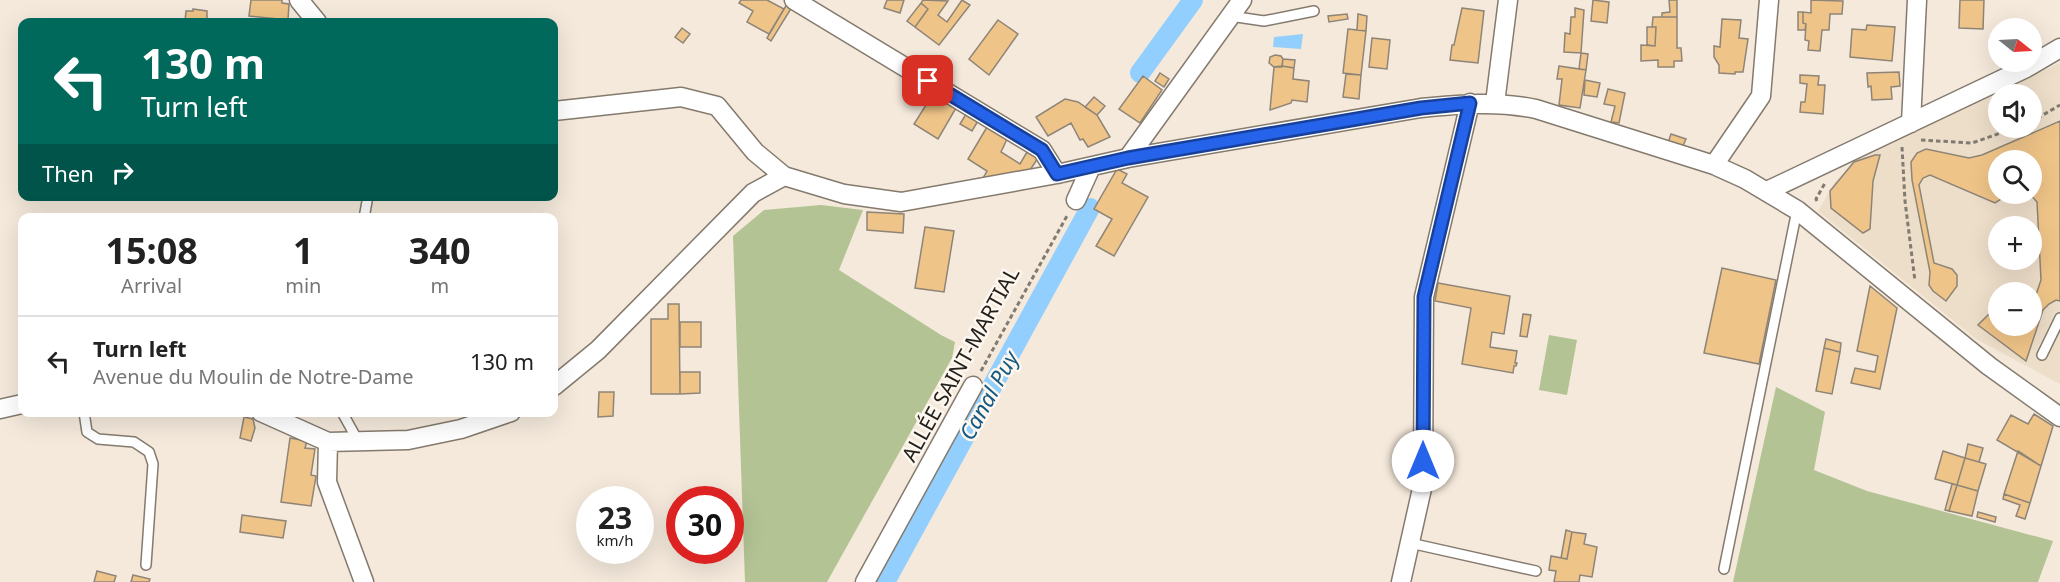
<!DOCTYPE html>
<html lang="en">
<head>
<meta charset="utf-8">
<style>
	body { margin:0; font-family:"Noto Sans",sans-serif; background:#f6f6f6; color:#222; height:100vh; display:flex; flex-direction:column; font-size:22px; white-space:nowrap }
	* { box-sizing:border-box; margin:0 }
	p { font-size:20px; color:#767676 }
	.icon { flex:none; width:33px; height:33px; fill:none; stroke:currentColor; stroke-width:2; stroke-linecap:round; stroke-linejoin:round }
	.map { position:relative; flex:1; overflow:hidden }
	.side { position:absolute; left:18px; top:213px; width:540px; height:204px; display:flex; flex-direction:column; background:#fff; border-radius:12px; box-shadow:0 6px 24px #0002 }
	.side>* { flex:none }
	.guide { position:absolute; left:18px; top:18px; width:540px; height:183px; border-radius:12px; box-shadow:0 6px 24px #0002; background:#00695c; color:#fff; overflow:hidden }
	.needle { width:39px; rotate:108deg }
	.buttons { position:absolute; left:1988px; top:18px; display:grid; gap:12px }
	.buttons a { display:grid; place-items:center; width:54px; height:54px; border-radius:50%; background:#fff; box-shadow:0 6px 24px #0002; font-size:30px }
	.speed { position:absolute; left:576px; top:486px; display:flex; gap:12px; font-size:30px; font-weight:700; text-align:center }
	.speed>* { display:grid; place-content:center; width:78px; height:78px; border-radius:50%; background:#fff; box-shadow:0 6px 24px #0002; line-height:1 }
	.speed small { font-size:15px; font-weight:400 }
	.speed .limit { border:9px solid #d22; background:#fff; color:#111 }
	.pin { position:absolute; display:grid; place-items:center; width:51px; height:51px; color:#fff; margin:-26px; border-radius:12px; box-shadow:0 3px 9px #0006 }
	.me { position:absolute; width:66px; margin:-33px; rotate:0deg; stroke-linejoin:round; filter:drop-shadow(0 0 4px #0008) }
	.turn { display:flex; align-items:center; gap:21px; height:126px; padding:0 24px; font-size:27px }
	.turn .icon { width:78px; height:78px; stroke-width:2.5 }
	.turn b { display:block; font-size:42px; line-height:51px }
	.then { display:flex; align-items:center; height:57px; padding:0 24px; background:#0003; gap:12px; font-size:22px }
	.eta { display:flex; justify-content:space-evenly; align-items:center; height:102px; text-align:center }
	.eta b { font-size:36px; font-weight:700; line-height:42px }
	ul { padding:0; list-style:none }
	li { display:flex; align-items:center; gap:18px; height:90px; padding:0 24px; border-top:2px solid #e0e0e0 }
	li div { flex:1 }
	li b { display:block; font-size:22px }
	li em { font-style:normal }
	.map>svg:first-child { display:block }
	.built { fill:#eddec9; fill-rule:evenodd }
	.green { fill:#b3c394 }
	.water { fill:#92cffe }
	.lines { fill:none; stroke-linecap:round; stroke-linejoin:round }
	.canal { stroke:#92cffe; stroke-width:20 }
	.building { fill:#efc488; stroke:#8e8477; stroke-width:1.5 }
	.lane-casing { stroke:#847a6d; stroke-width:12 }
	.street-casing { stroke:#847a6d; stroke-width:21 }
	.path { stroke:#827b72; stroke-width:3; stroke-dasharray:4.5 3; stroke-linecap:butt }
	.lane { stroke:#fff; stroke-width:9 }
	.street { stroke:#fff; stroke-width:18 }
	.route-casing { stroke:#184099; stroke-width:15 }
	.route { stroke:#2563eb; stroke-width:10 }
	.labels { text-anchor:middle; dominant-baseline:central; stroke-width:5; stroke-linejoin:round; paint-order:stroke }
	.street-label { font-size:21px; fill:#231f1a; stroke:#fef7ef }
	.water-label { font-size:22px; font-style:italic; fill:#125984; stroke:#fef7ef }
</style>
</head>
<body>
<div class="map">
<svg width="2060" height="582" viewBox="0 0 2060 582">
	<rect width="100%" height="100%" fill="#f4e9db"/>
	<path class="built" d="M2060 63V384L1976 339 1818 211 1835 182 1854 162ZM1998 94H2031V128H1998ZM1998 160H2031V194H1998ZM1998 226H2031V260H1998ZM1998 292H2031V326H1998Z"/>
	<path class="green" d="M821 205 863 210 839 270 941 335 955 342 952 358 827 582H745L733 236 764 210Z
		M1549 335 1577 340 1567 395 1539 390Z
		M1776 387 1825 412 1814 470 1867 491 2053 541 2038 582H1733Z"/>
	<path class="water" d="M1303 34 1301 49 1273 47 1274 37Z"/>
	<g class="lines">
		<path class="canal" d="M1140 73 1193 0
			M885 582 1090 208"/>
	</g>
	<path class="building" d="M251 0H282V3L289 4 288 20 249 16Z
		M741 0H767L784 9 769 34 747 22 753 11 739 3Z
		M887 0H904L900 13 884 8Z
		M923 0 948 1 938 15 947 22 962 0 970 5 939 45 915 27 928 9 921 3Z
		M1593 0 1609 2 1607 23 1591 21Z
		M1669 0H1677V17H1662V13L1670 12Z
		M1811 0 1843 1 1842 14H1830L1829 30H1822L1820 51 1808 50 1809 41 1805 40 1806 24 1803 23V12L1811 13Z
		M1960 0H1984L1983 29 1959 28Z
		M921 3 928 9 915 27 907 21Z
		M787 4 792 7 771 41 767 38Z
		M1462 8 1484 11 1478 63 1450 60 1452 45H1454Z
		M1575 8 1584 10 1581 53 1564 52 1565 33 1570 34 1571 17H1575Z
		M193 9 207 11V22L185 21 186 11H193Z
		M1798 12H1803V23L1806 24 1805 30H1798Z
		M1347 14 1348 19 1329 22 1328 16Z
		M1358 14 1367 16 1366 31 1357 30Z
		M1653 17H1677V48H1681L1682 61H1674V67H1658V60L1641 61V45L1655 46 1656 27H1652Z
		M1722 19 1741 20 1739 38 1748 39 1743 72H1735V74L1719 73V65L1714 57V46L1720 47Z
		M998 20 1018 34 989 75 969 59Z
		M1867 25 1895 27 1892 61 1850 57 1852 29 1866 30Z
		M1647 27H1656L1655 46 1647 45Z
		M682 28 690 34 683 43 675 37Z
		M1348 29 1366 31 1361 75 1343 73Z
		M1372 38 1390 40 1387 69 1369 67Z
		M1581 53 1588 54 1586 70 1579 69Z
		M1275 55 1281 56 1283 59 1282 67H1274L1269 63 1270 57Z
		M1283 59 1295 60 1294 68 1282 66Z
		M1282 66 1294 68 1293 79 1309 81 1307 102 1292 100 1291 103 1270 110 1274 67Z
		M1559 66 1586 70 1580 108 1559 105 1562 79H1557Z
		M1899 72 1900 86 1891 87 1892 99 1872 100 1871 86 1868 87 1867 73Z
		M1160 73 1169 79 1164 87 1155 81Z
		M1346 74 1361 75 1359 99 1343 97Z
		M1800 75 1819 76 1818 85H1825L1823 114 1800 112 1801 102H1805L1807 84 1800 83Z
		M1143 76 1162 90 1140 123 1119 109Z
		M1585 80 1600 83 1597 97 1584 95Z
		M1608 89 1625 93 1619 123 1611 122 1615 106 1604 104Z
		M933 94 956 108 938 139 914 124Z
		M1094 97 1105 106 1097 115 1085 107Z
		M1065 99 1078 102 1097 115 1110 137 1088 147 1083 139 1080 140 1071 123 1048 136 1036 117Z
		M966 114 978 121 972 131 960 124Z
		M2060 121V301L2056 300 2049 304 2043 310 2026 361 1978 325 1998 305V326H2031V297L2036 295 2041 280 2037 202 2030 194 2031 160H1998V194H2009L1995 203 1930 175 1923 178 1919 185 1934 263 1952 269 1957 275V286L1946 301 1933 291 1929 285 1930 272 1912 180 1911 162 1917 153 1926 149 1969 158 1982 155Z
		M987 127 1007 139 1001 152 1020 164 1027 152 1038 158 1028 173 982 180 987 171 968 159Z
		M1671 134 1686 139 1682 148 1668 143Z
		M1875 155H1880L1873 181 1870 229 1863 233 1831 208 1830 191 1854 162Z
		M1117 169 1127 174 1122 183 1148 197 1114 256 1096 246 1112 219 1094 209Z
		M867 212 904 214 903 233 867 230Z
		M925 227 954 231 944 292 915 288Z
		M1722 268 1776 280 1759 364 1704 353Z
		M1438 283 1510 296 1504 334 1492 332 1490 347 1517 351 1515 363H1517L1516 366H1514L1513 373 1462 364 1471 308 1435 301Z
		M1870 286 1897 308 1880 389 1851 383 1855 368 1875 372 1878 356 1857 351Z
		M668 304H679L680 394H651V319H668Z
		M1523 314 1531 315 1527 337 1520 336Z
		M680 322H701V347H680Z
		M1826 339 1841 343 1840 352 1824 348Z
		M1824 348 1840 352 1832 394 1816 391Z
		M680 372H700V393L680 394Z
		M599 392H614L613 416 598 417Z
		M2034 414 2053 426 2041 466 1997 440 2011 415 2028 424Z
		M244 417 253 419 255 428 251 441 240 438Z
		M290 438 307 441 305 448 315 449 311 475 316 476 311 506 281 502Z
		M1968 444 1983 448 1979 462 1965 458Z
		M1943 451 1965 458 1957 485 1935 479Z
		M2018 451 2041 466 2030 503 2004 494Z
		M1965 458 1986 464 1978 491 1957 485Z
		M1952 484 1957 485 1949 511 1945 510Z
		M1957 485 1978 491 1972 516 1949 511Z
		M2004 494 2030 503 2025 519 2016 516 2020 505 2003 499Z
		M1978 512 1996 517 1995 522 1977 517Z
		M242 515 286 521 283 538 240 532Z
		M1566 530 1572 532 1567 559 1561 558Z
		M1572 532 1586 534 1584 544 1597 547 1592 577 1580 575 1579 582H1554L1556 571 1549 570 1551 556 1567 559Z
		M97 571 116 576 114 582H94Z
		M133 575 150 579 149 582H131Z"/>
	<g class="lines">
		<g class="lane-casing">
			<path id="lane" d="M1230 16 1264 21 1314 11
				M364 218 368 196
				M2042 355 2060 318
				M84 412 87 432 98 439 134 442 149 452 153 464 146 565
				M342 412 358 441
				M1410 543 1536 571
				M1724 569 1797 210"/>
		</g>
		<g class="street-casing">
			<path id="street" d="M299 0 317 22
				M794 0 1042 150 1057 174
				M1495 103 1508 0
				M554 111 681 97 717 106 755 152 784 176 844 194 901 202 1057 174 1128 158 1421 108C1460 104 1497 101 1536 109L1714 165 1745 179 1797 210 1989 366 2060 417
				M1911 123 1917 0
				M1128 158 1242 0
				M1714 165 1761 96 1769 0
				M1767 191 2026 68 2060 48
				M1076 200 1091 167
				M554 386 598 350 753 193 784 176
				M0 409 22 404
				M261 412 328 442 408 440 461 429 511 412
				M328 442 327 482 364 582
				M865 582 973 386
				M1401 582 1423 484 1424 297 1470 103"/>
		</g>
		<path class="path" d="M2031 122 2060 105
			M1921 140 1972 143 2015 128
			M1902 147 1905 201 1915 281
			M1817 201 1816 199 1825 183
			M981 371 1068 214"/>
		<use href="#lane" class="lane"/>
		<use href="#street" class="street"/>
	</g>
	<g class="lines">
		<g class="route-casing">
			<path id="route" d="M928 81 1042 150 1057 174 1128 158 1421 108 1470 103 1424 297 1423 461"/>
		</g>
		<use href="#route" class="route"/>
	</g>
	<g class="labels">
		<g class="street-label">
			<text transform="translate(960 364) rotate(-61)">ALLÉE SAINT-MARTIAL</text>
		</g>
		<g class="water-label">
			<text transform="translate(988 395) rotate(-61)">Canal Puy</text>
		</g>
	</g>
</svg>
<div class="buttons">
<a><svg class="needle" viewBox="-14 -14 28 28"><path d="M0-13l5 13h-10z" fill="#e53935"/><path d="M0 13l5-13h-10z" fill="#767676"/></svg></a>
<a><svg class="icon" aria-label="sound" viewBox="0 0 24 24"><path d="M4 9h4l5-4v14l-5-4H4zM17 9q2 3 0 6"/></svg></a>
<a><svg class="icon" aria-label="search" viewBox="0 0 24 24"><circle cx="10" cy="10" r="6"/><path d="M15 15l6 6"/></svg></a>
<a>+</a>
<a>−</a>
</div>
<div class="speed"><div>23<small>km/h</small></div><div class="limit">30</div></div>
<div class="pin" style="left:928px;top:81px;background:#d93025"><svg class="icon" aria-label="arrive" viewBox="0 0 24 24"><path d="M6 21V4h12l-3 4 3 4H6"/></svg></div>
<svg class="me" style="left:1423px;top:461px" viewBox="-20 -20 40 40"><circle r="19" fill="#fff"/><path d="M0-13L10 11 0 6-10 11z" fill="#2563eb"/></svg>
<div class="guide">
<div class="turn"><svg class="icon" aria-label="left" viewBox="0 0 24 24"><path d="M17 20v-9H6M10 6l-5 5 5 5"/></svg><div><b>130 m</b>Turn left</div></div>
<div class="then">Then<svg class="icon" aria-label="right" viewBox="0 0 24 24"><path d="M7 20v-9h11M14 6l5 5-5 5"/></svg></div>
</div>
<section class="side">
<div class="eta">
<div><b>15:08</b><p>Arrival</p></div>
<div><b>1</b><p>min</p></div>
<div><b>340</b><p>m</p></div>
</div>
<ul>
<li><svg class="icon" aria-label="left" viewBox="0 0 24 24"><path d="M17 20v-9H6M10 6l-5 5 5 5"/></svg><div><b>Turn left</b><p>Avenue du Moulin de Notre-Dame</p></div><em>130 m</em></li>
</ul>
</section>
</div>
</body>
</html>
